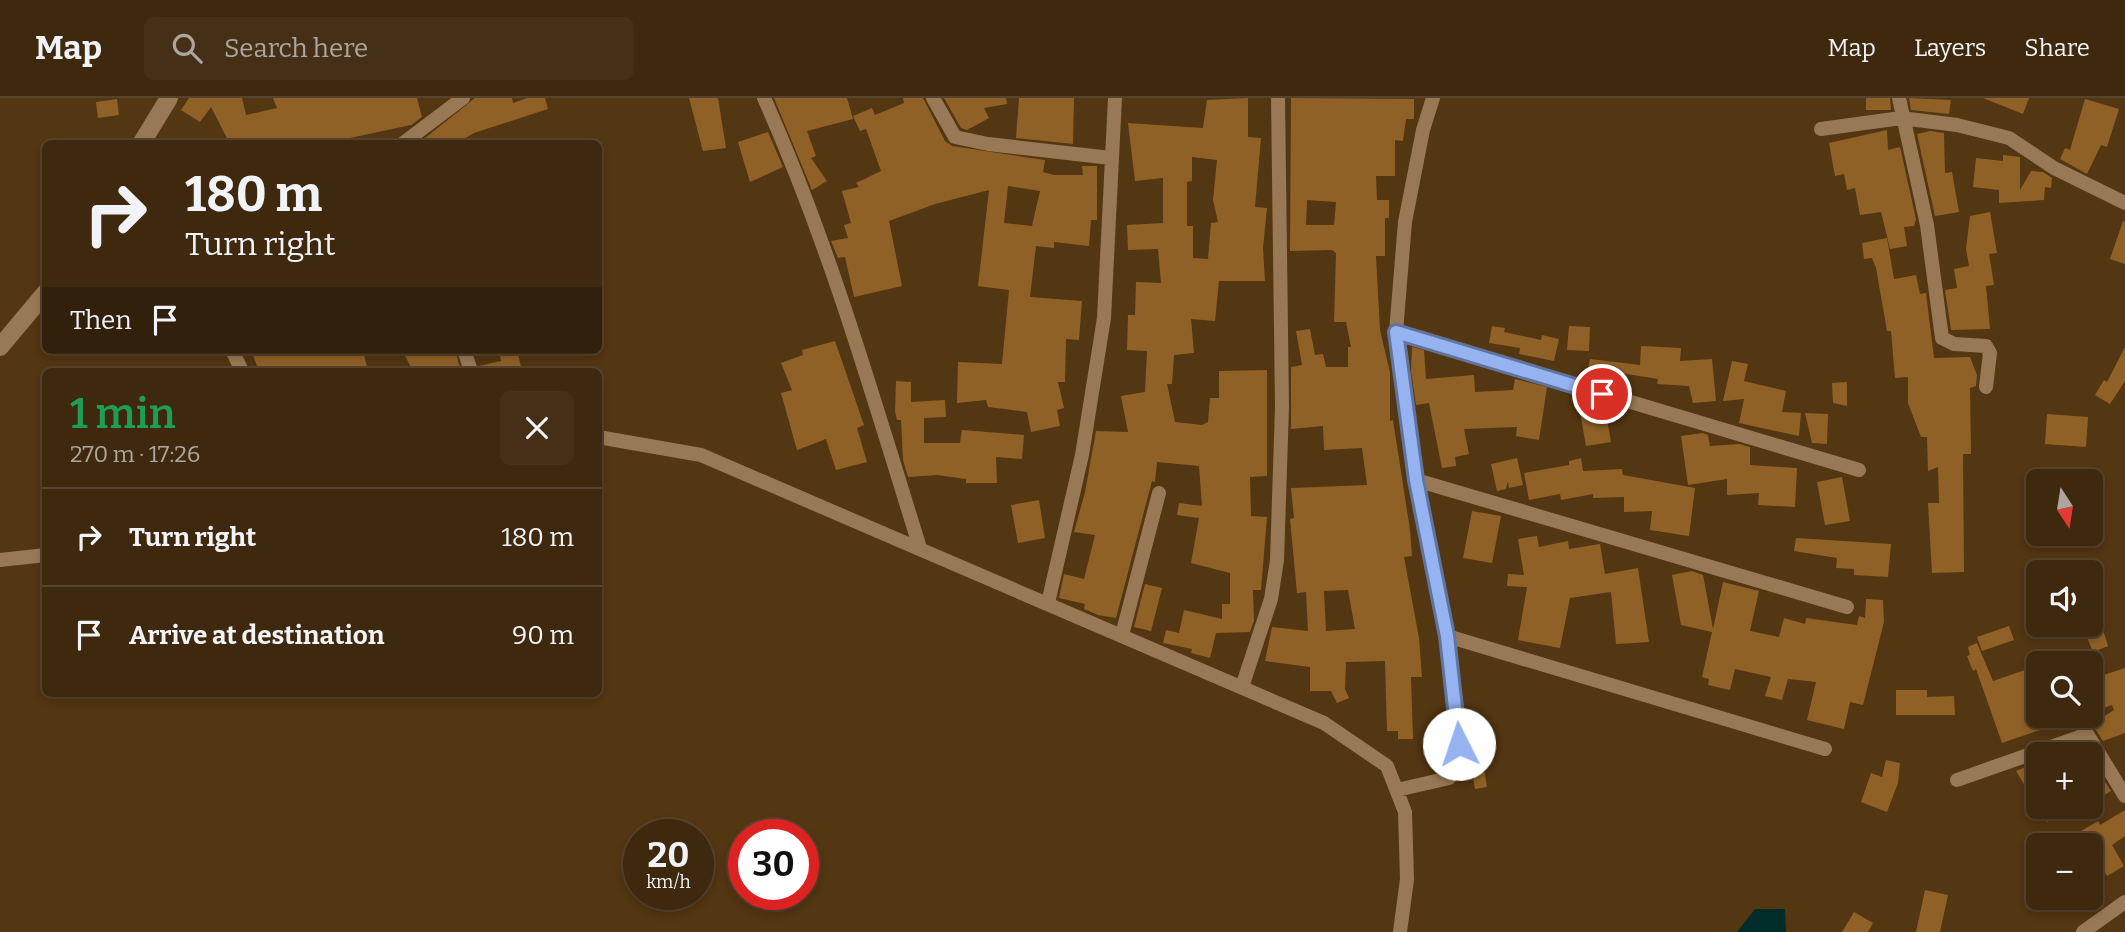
<!DOCTYPE html>
<html lang="en">
<head>
<meta charset="utf-8">
<style>
	body { margin:0; font-family:Bitter,serif; background:#453017; color:#f1f3f6; height:100vh; display:flex; flex-direction:column; font-size:26px; white-space:nowrap }
	* { box-sizing:border-box; margin:0 }
	p { font-size:23px; color:#ada69e }
	.icon { flex:none; width:38px; height:38px; fill:none; stroke:currentColor; stroke-width:2; stroke-linecap:round; stroke-linejoin:round }
	.map { position:relative; flex:1; overflow:hidden }
	.details { position:absolute; left:42px; top:270px; width:560px; height:329px; display:flex; flex-direction:column; background:#3e280e; border-radius:10px; box-shadow:0 4px 10px #0003,0 0 0 2px #57442e }
	.details>* { flex:none }
	.hud { position:absolute; left:42px; top:42px; width:560px; height:214px; border-radius:10px; box-shadow:0 4px 10px #0003,0 0 0 2px #57442e; background:#3e280e; color:#f1f3f6; overflow:hidden }
	.needle { width:46px; rotate:168deg }
	.buttons { position:absolute; left:2026px; top:371px; display:grid; gap:14px }
	.buttons a { display:grid; place-items:center; width:77px; height:77px; border-radius:10px; background:#3e280e; box-shadow:0 4px 10px #0003,0 0 0 2px #57442e; font-size:35px }
	.speed { position:absolute; left:623px; top:721px; display:flex; gap:14px; font-size:35px; font-weight:700; text-align:center }
	.speed>* { display:grid; place-content:center; width:91px; height:91px; border-radius:50%; background:#3e280e; box-shadow:0 4px 10px #0003,0 0 0 2px #57442e; line-height:1 }
	.speed small { font-size:18px; font-weight:400 }
	.speed .limit { border:10px solid #d22; background:#fff; color:#111 }
	.pin { position:absolute; display:grid; place-items:center; width:60px; height:60px; color:#fff; margin:-30px; border:4px solid #fff; border-radius:50%; box-shadow:0 2px 7px #0007 }
	.me { position:absolute; width:77px; margin:-38px; rotate:356deg; stroke-linejoin:round; filter:drop-shadow(0 0 5px #0008) }
	.turn { display:flex; align-items:center; gap:24px; height:147px; padding:0 28px; font-size:32px }
	.turn .icon { width:91px; height:91px; stroke-width:2.5 }
	.turn b { display:block; font-size:49px; line-height:60px }
	.then { display:flex; align-items:center; height:66px; padding:0 28px; background:#0003; gap:14px; font-size:26px }
	.round { display:grid; place-items:center; flex:none; width:74px; height:74px; border-radius:10px; background:#453017 }
	.head { display:flex; align-items:center; justify-content:space-between; height:119px; padding:0 28px }
	h1 { font-size:42px; font-weight:600; line-height:52px; color:#1e9e55 }
	ul { padding:0; list-style:none }
	li { display:flex; align-items:center; gap:21px; height:98px; padding:0 28px; border-top:2px solid #57442e }
	li div { flex:1 }
	li b { display:block; font-size:26px }
	li em { font-style:normal }
	header { display:flex; align-items:center; gap:42px; box-sizing:border-box; height:98px; padding:0 35px; background:#3e280e; border-bottom:2px solid #57442e }
	header strong { font-size:33px }
	nav { display:flex; gap:38px; margin-inline-start:auto; font-size:24px }
	.search { width:490px; height:63px; background:#453017; display:flex; align-items:center; gap:18px; box-sizing:border-box; padding:0 24px; border-radius:10px; color:#ada69e; font-size:26px }
	.map>svg:first-child { display:block }
	.water { fill:#002d2a }
	.building { fill:#906127; fill-rule:evenodd }
	.lines { fill:none; stroke-linecap:round; stroke-linejoin:round }
	.minor { stroke:#997955; stroke-width:14 }
	.tertiary { stroke:#997955; stroke-width:18 }
	.route-casing { stroke:#61749d; stroke-width:18 }
	.route { stroke:#95b2f1; stroke-width:12 }
</style>
</head>
<body>
<header>
<strong>Map</strong>
<div class="search"><svg class="icon" aria-label="search" viewBox="0 0 24 24"><circle cx="10" cy="10" r="6"/><path d="M15 15l6 6"/></svg>Search here</div>
<nav><a>Map</a><a>Layers</a><a>Share</a></nav>
</header>
<div class="map">
<svg width="2125" height="834" viewBox="0 0 2125 834">
	<rect width="100%" height="100%" fill="#533612"/>
	<path class="water" d="M1755 811H1785L1786 834H1737Z"/>
	<path class="building" d="M189 0H242L246 17 277 10 273 0H417L422 19 411 27 322 46H230L211 9 200 24 181 12Z
		M475 0H512L513 5 527 0H545L548 11 474 35 455 46H425L424 41Z
		M689 0H718L726 50 703 53Z
		M774 0H847L853 21 807 33 816 58 811 60 827 83 812 92Z
		M903 0H923L945 43 952 48 1045 62 1043 74 1054 77H1083L1082 68H1097V122H1091L1089 148 1054 144V150L1036 148 1030 199 1082 203 1079 242 1066 241 1065 284H1058L1064 310 1057 312 1060 328 1031 334 1027 314 988 309 986 302 957 305 958 264 1002 266 1009 192 978 188 989 92 935 106 889 123 902 188 854 199 845 159 838 160 831 143 848 140 844 127 851 125 842 93 859 89 856 85 881 73 866 31 860 33 853 18 872 10 875 17 904 5ZM1008 88 1040 93 1032 128 1004 125Z
		M944 0H1006L1007 6 984 10 989 20 967 32 961 30Z
		M1019 0H1074L1073 46 1016 40Z
		M1248 0V39L1261 40 1255 109 1267 110 1263 150 1265 183H1219L1215 223 1191 221 1194 255 1174 257 1172 286H1167L1175 324 1202 327 1208 324 1210 300H1219V273L1267 272V378L1250 379 1251 418 1267 419 1261 492H1253L1254 523 1250 534 1216 535 1210 560 1191 555 1192 551 1163 545 1166 532 1179 535 1184 512 1222 521V506H1230V475L1191 465 1199 420 1177 417 1179 405 1202 408 1199 368 1157 364 1155 384 1152 383 1116 520 1098 517 1084 511 1085 506 1059 500 1064 476 1084 481 1095 437 1074 434 1085 394 1096 333 1128 334 1121 298 1145 294 1147 253 1127 252 1128 217H1135L1136 184 1161 185 1158 151 1128 152 1127 127 1163 125V80L1135 83 1128 25 1203 30 1207 2ZM1192 59 1217 62 1213 102 1218 124 1211 125 1208 161 1193 160V128H1187V84L1192 83Z
		M1291 0 1414 1V21H1406L1403 43 1395 42V78H1376L1377 102H1389V120H1385V158H1376L1380 232 1390 274V323L1393 322 1410 432 1412 458 1404 459 1419 540 1422 579H1411L1413 641H1398V633H1387L1385 563 1346 564 1345 591 1349 600 1337 605 1331 593H1310V569L1265 563 1272 529 1308 533 1306 494 1297 495 1290 421 1294 420 1291 390 1367 387 1362 350 1324 352 1323 328 1291 331V269L1302 267 1296 233 1310 231 1315 257 1323 256 1326 269H1348V249H1351L1346 224H1334L1336 155 1332 152 1290 153ZM1307 102 1336 104 1334 127H1306ZM1348 492 1355 531 1326 533 1324 493Z
		M1866 0H1890L1891 12H1866Z
		M1909 0 1951 2 1949 16 1911 12Z
		M1983 0H2029L2023 16Z
		M117 1 119 17 98 20 96 4Z
		M2085 1 2119 11 2107 49 2101 47 2087 76 2060 61 2065 50 2070 52Z
		M1887 32 1888 52 1900 49 1916 121 1914 128 1904 129 1907 148 1890 151 1881 114 1860 117 1855 90 1847 92 1844 76 1835 78 1829 45Z
		M1930 33 1944 35 1945 75 1952 74 1959 114 1935 118 1917 36Z
		M768 34 783 69 750 84 738 44Z
		M2003 57 2020 59V92L2031 73 2043 74 2052 80 2051 90 2045 89 2044 102 1999 105V92L1973 89 1976 60 2003 63Z
		M1990 114 1997 155 1989 156 1994 187 1986 188 1990 231 1951 232 1945 192 1957 190 1954 171 1969 168 1966 151 1970 118Z
		M2123 123 2125 124V166L2110 161Z
		M1887 140 1894 181 1916 177 1920 196 1926 195 1934 260 1970 259 1977 277 1976 288 1970 290 1971 356H1963L1964 474 1932 475 1928 405H1939L1938 369 1928 373 1927 339H1921L1908 305V279L1895 280 1891 233H1887L1876 170 1872 160 1864 161 1862 145Z
		M1492 228 1505 230 1504 234 1541 242 1542 237 1559 241 1554 263 1519 256 1520 250 1489 245Z
		M1569 228 1590 229 1589 253 1567 252Z
		M835 243 864 327 857 330 867 364 836 372 826 341 797 352 781 295 792 292 781 265 803 257 802 252Z
		M1641 248 1681 250 1680 263 1712 261 1716 303 1693 305 1689 288 1657 286 1658 281 1588 270 1590 261 1640 267Z
		M1412 249 1424 252 1426 281 1474 277 1475 294 1513 292 1515 281 1547 289 1539 342 1516 338 1517 329 1464 331 1469 356 1455 359 1456 368 1442 370 1429 305 1416 307 1411 273Z
		M2125 249V283L2110 306 2095 297 2104 282 2107 284Z
		M251 252H363L368 273H259Z
		M402 252H455L461 273H413Z
		M499 252H517L522 273H480L479 268 501 263Z
		M1732 263 1748 266 1744 283 1786 293 1782 314 1801 315 1799 338 1739 325 1744 301 1723 303Z
		M896 283 911 284V304L945 302 946 319 924 320V345H960L962 332 1024 337 1022 361 996 359 997 385H966V381L937 377 908 379 903 362 901 322H897L895 313Z
		M1847 284V308L1833 305 1832 285Z
		M1605 310 1611 344 1586 348 1580 314Z
		M1805 315 1828 316 1827 346 1812 345Z
		M2047 316 2088 319 2086 349 2045 346Z
		M1702 335 1708 337 1710 348 1739 346 1750 349V367L1797 370 1795 409 1758 407 1759 395 1727 397V381L1688 387 1681 338Z
		M1517 360 1523 387 1509 390 1508 383 1506 391 1497 393 1491 366Z
		M1581 360 1583 373 1622 371 1623 377 1695 390 1689 438 1650 432 1652 413 1624 414V399L1593 400V396L1561 402 1560 396 1529 402 1524 375 1569 367V363Z
		M1842 379 1850 423 1825 427 1817 384Z
		M1039 402 1045 440 1018 445 1011 407Z
		M1472 413 1501 418 1492 465 1463 460Z
		M1537 438 1539 449 1568 443 1569 451 1600 446 1605 476 1638 470 1649 544 1616 546 1611 494 1570 500 1560 550 1518 542 1527 489 1507 488 1508 476 1524 477 1518 441Z
		M1796 440 1891 446 1888 479 1854 477V471L1836 470 1837 460 1794 453Z
		M1692 473 1703 477 1713 531 1723 484 1759 493 1750 533 1779 539 1784 520 1805 526 1806 520 1857 527 1859 518 1865 520 1866 501 1883 502 1884 524 1863 607 1850 604 1844 631 1807 622 1816 584 1788 581 1782 602 1765 598 1771 579 1735 571 1730 592 1708 587 1709 581 1702 579 1712 534 1681 527 1672 477Z
		M1145 486 1162 490 1151 533 1134 529Z
		M2094 502 2108 548 2093 554 2082 527H2091V503Z
		M2009 528 2014 542 1982 553 1977 539Z
		M1977 545 1993 583 2025 572 2031 587 2039 584V618L2046 630 2002 645 1976 571 1973 573 1967 558 1970 557 1968 549Z
		M2125 570V635L2103 643 2092 626 2114 612 2112 607 2091 614V581Z
		M1896 592H1927V599L1954 598 1955 617H1896Z
		M1886 662 1900 665 1898 685 1887 714 1861 704 1871 675 1882 679Z
		M2091 662 2111 693 2091 705Z
		M2039 663V709H2071L2047 724 2016 673Z
		M1483 664 1487 689 1475 691 1471 666Z
		M2125 712V738L2112 747 2124 768 2107 778 2091 747H2076L2071 739 2098 723 2100 727Z
		M1925 792 1948 797 1940 834H1916Z
		M1854 814 1873 825 1868 834H1842Z"/>
	<g class="lines">
		<path class="minor" d="M764 0C829 145 873 299 920 450
			M933 0 955 39 988 46 1111 60
			M1899 0 1927 127 1942 240 1954 246 1986 248 1990 255 1986 289
			M1821 31 1901 20 1957 27 2009 40 2054 70 2125 105
			M402 46 463 0
			M1396 234 1859 372
			M232 252 242 273
			M464 252 471 273
			M598 339 701 357 1324 625 1387 668 1405 714 1407 781 1400 834
			M1416 382 1847 509
			M0 462 46 457
			M1048 505 1082 357 1104 220 1115 0
			M1122 537 1159 395
			M1447 538 1825 651
			M1242 589 1271 501 1277 462 1282 309 1278 0
			M2076 618 2125 698
			M1957 682 2085 637
			M1397 692 1449 680 1459 665V627L1447 538 1416 382 1396 234 1405 124 1423 32 1433 0
			M2083 834 2125 804"/>
		<path class="tertiary" d="M141 46 169 0
			M0 249 46 194"/>
	</g>
	<g class="lines">
		<g class="route-casing">
			<path id="route" d="M1459 646 1447 538 1416 382 1396 234 1602 296"/>
		</g>
		<use href="#route" class="route"/>
	</g>
</svg>
<div class="buttons">
<a><svg class="needle" viewBox="-14 -14 28 28"><path d="M0-13l5 13h-10z" fill="#e53935"/><path d="M0 13l5-13h-10z" fill="#ada69e"/></svg></a>
<a><svg class="icon" aria-label="sound" viewBox="0 0 24 24"><path d="M4 9h4l5-4v14l-5-4H4zM17 9q2 3 0 6"/></svg></a>
<a><svg class="icon" aria-label="search" viewBox="0 0 24 24"><circle cx="10" cy="10" r="6"/><path d="M15 15l6 6"/></svg></a>
<a>+</a>
<a>−</a>
</div>
<div class="speed"><div>20<small>km/h</small></div><div class="limit">30</div></div>
<div class="pin" style="left:1602px;top:296px;background:#d93025"><svg class="icon" aria-label="arrive" viewBox="0 0 24 24"><path d="M6 21V4h12l-3 4 3 4H6"/></svg></div>
<svg class="me" style="left:1459px;top:646px" viewBox="-20 -20 40 40"><circle r="19" fill="#fff"/><path d="M0-13L10 11 0 6-10 11z" fill="#95b2f1"/></svg>
<div class="hud">
<div class="turn"><svg class="icon" aria-label="right" viewBox="0 0 24 24"><path d="M7 20v-9h11M14 6l5 5-5 5"/></svg><div><b>180 m</b>Turn right</div></div>
<div class="then">Then<svg class="icon" aria-label="arrive" viewBox="0 0 24 24"><path d="M6 21V4h12l-3 4 3 4H6"/></svg></div>
</div>
<section class="details">
<div class="head"><div><h1>1 min</h1><p>270 m · 17:26</p></div><a class="round"><svg class="icon" aria-label="close" viewBox="0 0 24 24"><path d="M6 6l12 12M18 6L6 18"/></svg></a></div>
<ul>
<li><svg class="icon" aria-label="right" viewBox="0 0 24 24"><path d="M7 20v-9h11M14 6l5 5-5 5"/></svg><div><b>Turn right</b></div><em>180 m</em></li>
<li><svg class="icon" aria-label="arrive" viewBox="0 0 24 24"><path d="M6 21V4h12l-3 4 3 4H6"/></svg><div><b>Arrive at destination</b></div><em>90 m</em></li>
</ul>
</section>
</div>
</body>
</html>
